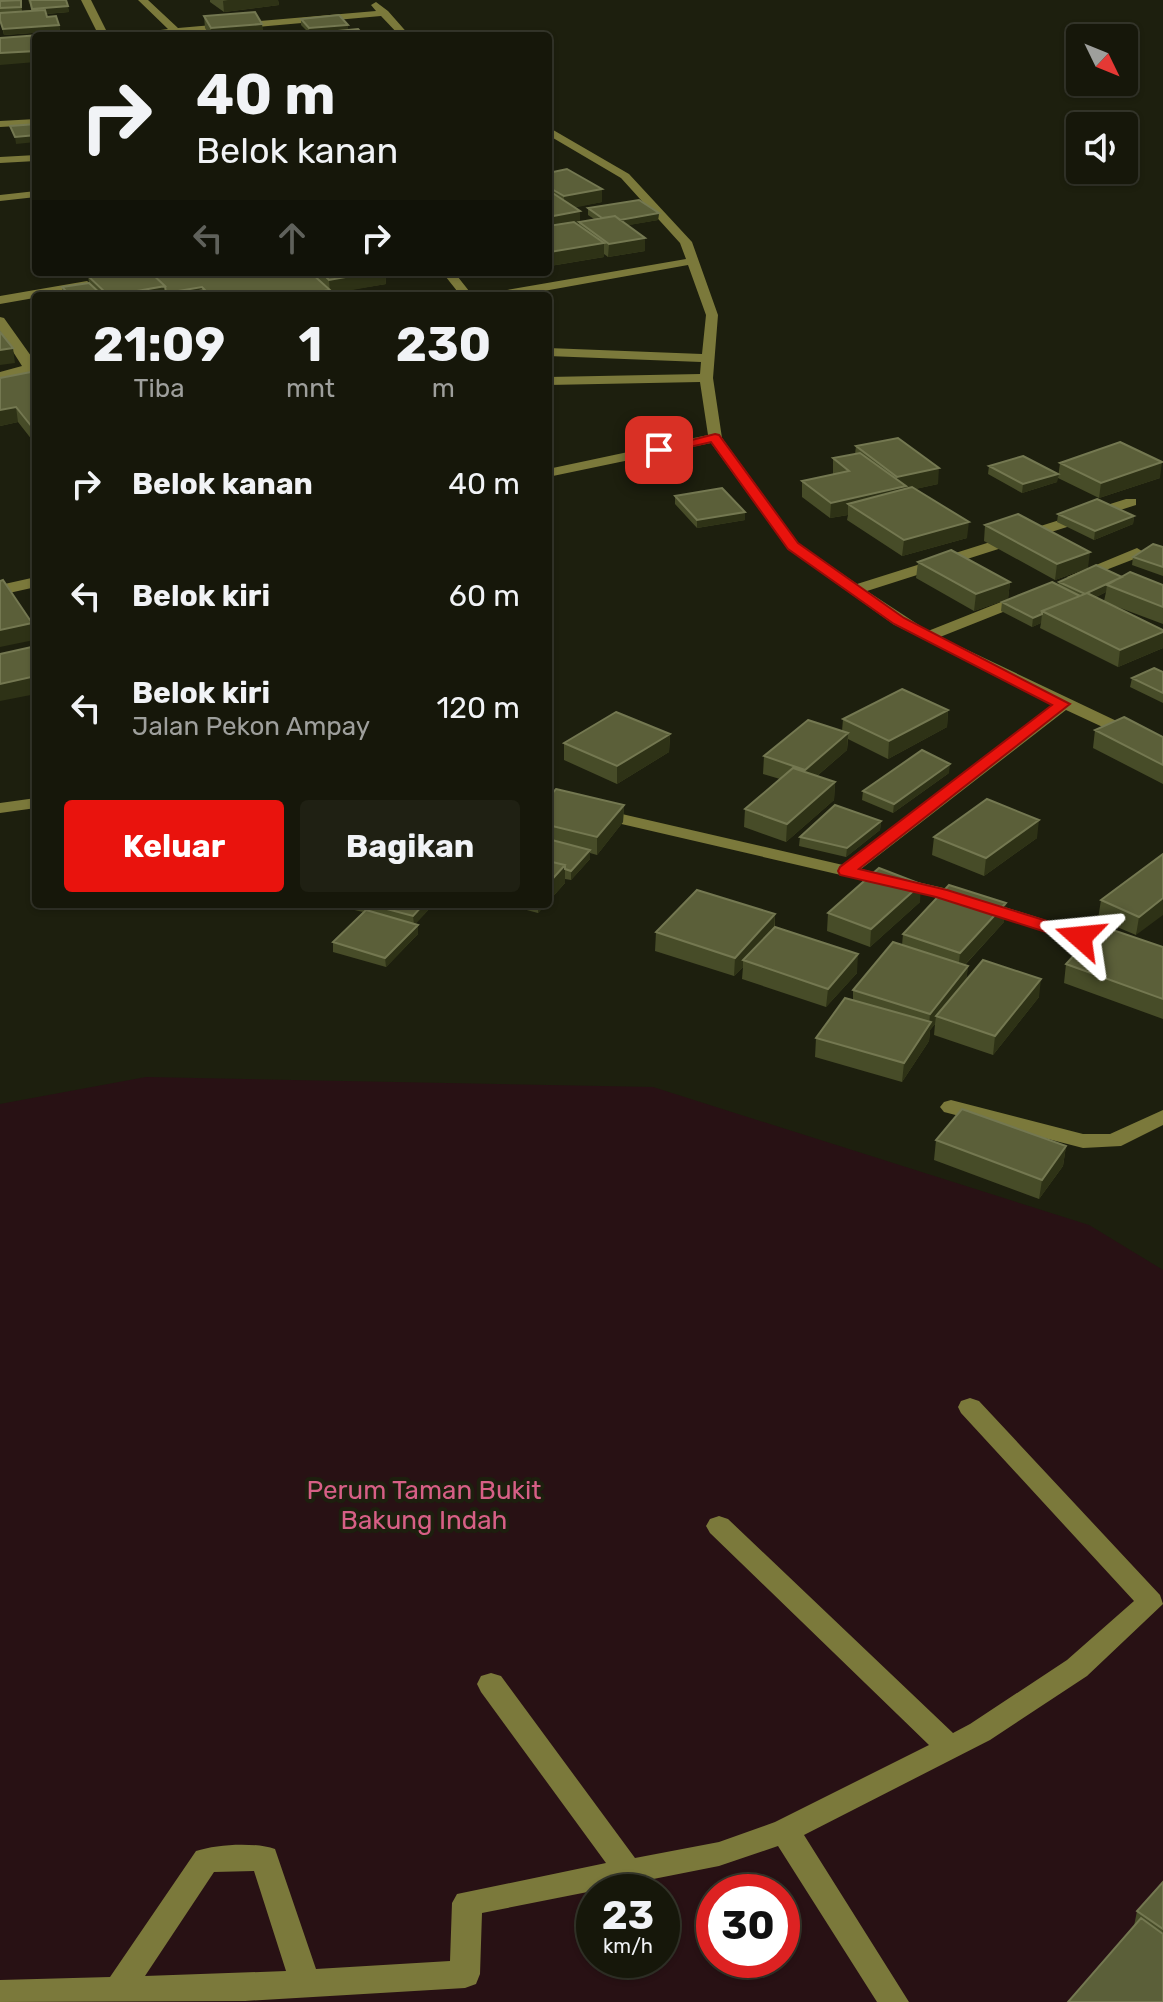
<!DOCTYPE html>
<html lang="id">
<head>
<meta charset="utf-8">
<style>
	body { margin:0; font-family:Rubik,sans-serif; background:#1f2013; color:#f1f3f6; height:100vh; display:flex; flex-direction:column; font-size:30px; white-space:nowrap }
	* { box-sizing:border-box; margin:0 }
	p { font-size:26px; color:#9e9f9c }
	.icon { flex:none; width:44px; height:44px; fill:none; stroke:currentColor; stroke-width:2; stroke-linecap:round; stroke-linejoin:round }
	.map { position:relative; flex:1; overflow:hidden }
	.sheet { position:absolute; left:32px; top:292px; width:520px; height:616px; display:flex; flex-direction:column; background:#16170a; border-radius:8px; box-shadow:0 2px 6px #0004,0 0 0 2px #35362b }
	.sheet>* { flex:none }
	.top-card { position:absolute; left:32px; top:32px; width:520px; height:244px; border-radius:8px; box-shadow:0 2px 6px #0004,0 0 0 2px #35362b; background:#16170a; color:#f1f3f6; overflow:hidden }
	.needle { width:52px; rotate:133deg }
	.controls { position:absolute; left:1066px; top:24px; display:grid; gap:16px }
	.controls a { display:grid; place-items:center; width:72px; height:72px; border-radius:8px; background:#16170a; box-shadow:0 2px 6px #0004,0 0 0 2px #35362b; font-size:40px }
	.speed { position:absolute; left:576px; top:1874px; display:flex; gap:16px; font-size:40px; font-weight:700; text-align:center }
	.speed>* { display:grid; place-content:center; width:104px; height:104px; border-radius:50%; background:#16170a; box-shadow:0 2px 6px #0004,0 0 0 2px #35362b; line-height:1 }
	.speed small { font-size:20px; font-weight:400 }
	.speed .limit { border:12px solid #d22; background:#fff; color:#111 }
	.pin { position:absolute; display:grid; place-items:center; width:68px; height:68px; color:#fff; margin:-34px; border-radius:16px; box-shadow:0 4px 12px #0006 }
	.me { position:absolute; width:88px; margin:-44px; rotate:288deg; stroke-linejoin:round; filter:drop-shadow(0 0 6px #0008) }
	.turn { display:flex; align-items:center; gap:28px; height:168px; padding:0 32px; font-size:36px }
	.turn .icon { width:104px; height:104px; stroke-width:2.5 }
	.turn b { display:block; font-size:56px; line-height:68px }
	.lanes { display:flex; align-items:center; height:76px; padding:0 32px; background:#0003; justify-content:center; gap:40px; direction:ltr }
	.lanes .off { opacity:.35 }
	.eta { display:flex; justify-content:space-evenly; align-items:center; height:136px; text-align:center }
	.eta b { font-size:48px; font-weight:700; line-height:56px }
	.button { display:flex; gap:16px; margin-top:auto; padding:16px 32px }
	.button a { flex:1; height:92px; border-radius:8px; background:#e9130d; color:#fff; font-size:32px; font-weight:700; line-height:92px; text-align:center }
	.button a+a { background:#1f2013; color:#f1f3f6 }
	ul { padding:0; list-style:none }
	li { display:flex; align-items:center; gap:24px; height:112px; padding:0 32px }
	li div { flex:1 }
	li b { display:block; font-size:30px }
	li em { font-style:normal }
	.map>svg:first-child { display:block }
	.green { fill:#281114; fill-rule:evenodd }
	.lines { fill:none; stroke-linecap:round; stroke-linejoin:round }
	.minor { fill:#7b793b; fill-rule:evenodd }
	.wall { fill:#474c28; fill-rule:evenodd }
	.shaded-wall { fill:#2e3216 }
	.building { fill:#5b5f39; stroke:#747851; stroke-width:2 }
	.route { fill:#e9130d; stroke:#970c08; stroke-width:2 }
	.labels { text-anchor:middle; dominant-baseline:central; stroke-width:8; stroke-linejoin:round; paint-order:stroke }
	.near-park-label { font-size:26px; fill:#d75f86; stroke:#1d1f0e }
</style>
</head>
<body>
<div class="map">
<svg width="1163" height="2002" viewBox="0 0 1163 2002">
	<rect width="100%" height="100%" fill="#1d1f0e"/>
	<path class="green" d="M146 1077 653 1087 1089 1225 1163 1270V2002H0V1104ZM594 1892H662V1960H594ZM714 1892H782V1960H714Z"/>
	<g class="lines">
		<path class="minor" d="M81 0H91L109 36H99Z
			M138 0H148L178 28 376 11 371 5 376 2 388 11 410 36H400L381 16 154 36H116L168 29Z
			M36 119V125L0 127V121Z
			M548 127 629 174 692 242 718 315 713 378 722 438 798 543 857 584 1126 499H1136V505L867 591 928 631 1021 594H1033V600L940 637 1163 743V755L1066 710 861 869 948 889 1163 957V969L936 897 548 807V797L843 865 1053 704 893 624 788 549 711 443 548 477V469L708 435 700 382 548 385V377L700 374 701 362 548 356V348L702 354 706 315 688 265 516 296H489L495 292 686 259 680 243 621 178 548 135Z
			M36 155V161L0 163V157Z
			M36 191V197L0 201V195Z
			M442 272H454L473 296H461Z
			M87 281 93 285 91 288 0 304V296Z
			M0 317 4 318 36 363V371L0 380V372L22 366 0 331Z
			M1137 548 1145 553 1142 556 1080 580 1075 582 1067 577Z
			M36 577V587L0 595V585Z
			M36 798V808L0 813V803Z
			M951 1100 1083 1134H1110L1163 1110V1125L1121 1146 1083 1148 944 1112 940 1107 944 1102Z
			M970 1398 979 1401 1160 1595 1163 1604 1087 1676 990 1740 804 1835 909 2002H877L778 1846 719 1866 482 1913 480 1974 476 1984 465 1988 245 2001 0 2002V1980L110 1977 196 1851C217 1844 254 1842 275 1849L316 1969 450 1961 452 1903 457 1894 606 1863 481 1692 477 1684 481 1676 491 1673 501 1676 635 1858 719 1842 775 1822 929 1745 710 1533 706 1526 710 1519 719 1516 728 1519 953 1733 970 1724 1067 1660 1134 1601 961 1413 958 1407 961 1401ZM254 1871 286 1971 145 1976 214 1872Z"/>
	</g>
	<path class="wall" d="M21 0 22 11 32 10 28 0H66L69 12 46 14 47 17 59 25 60 31 4 35 0 20V1Z
		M210 0H278L279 5 224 12 210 2Z
		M204 16 262 24 263 36H210L205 28Z
		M301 19 348 30 364 36H316V34H310L301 25Z
		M548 173 602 189V202L574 207 580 222 594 219 588 215V208L659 213 658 220 628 225 645 251 608 257 604 254V257L550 266 548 265Z
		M110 272H385L386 284 330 293V296H65L63 294 62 287 89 283 88 276Z
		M36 371V445L18 422 0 426V378Z
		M856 446 938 484 915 489 967 538 902 556 847 520 848 515 830 518 802 497V481L833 475V458L855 454Z
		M1060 463 1160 478 1099 498 1058 478Z
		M989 466 1058 474 1057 482 1022 493 988 474Z
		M675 496 745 512V520L697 528 675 504Z
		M1058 514 1134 516 1133 524 1094 540 1057 522Z
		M985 525 1088 568 1055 580 984 541Z
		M1163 547V576L1132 565 1133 557Z
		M918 562 1010 582 1008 599 974 611 916 578Z
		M1122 576 1163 585V624L1107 603 1163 648 1118 667 1040 628 1041 623 1032 627 1001 611 1002 602 1058 585 1059 582ZM1106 592 1104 601 1096 597Z
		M1163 672V703L1130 687 1132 678Z
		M948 710 947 727 888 759 848 739 847 750 817 776 835 782 834 800 786 842 744 827 745 809 780 779 763 774 764 756 842 731 843 719Z
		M1095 730 1163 737V784L1093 748Z
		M670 734 669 752 617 784 564 760V743Z
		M949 773 893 813 862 800 863 791Z
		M548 798 624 805 623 822 597 855 590 853V859L571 880 565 879V883L548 902Z
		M881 821 880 830 846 857 799 846 800 837Z
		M934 837 1037 838 984 876 932 855Z
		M1163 854 1136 935 1098 919 1101 900Z
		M920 902 870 947 827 931 828 913Z
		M346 904H434L415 924 418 925V934L386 967 333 952V942L363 912 346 908Z
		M504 904H546L538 913Z
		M775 914V927L857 973 826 1007 742 979 743 967 734 976 655 951 656 932Z
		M1004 922 965 965 968 966 966 980 1039 997 993 1055 934 1035 935 1024 930 1030 929 1041 902 1082 815 1057 816 1038 853 1001V990L902 945 903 934Z
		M1163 947V1019L1064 983 1066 964Z
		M936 1140 1066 1146 1063 1166 1039 1199 934 1160Z
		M1163 1882V2002L1134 1926 1137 1911Z"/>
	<path class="shaded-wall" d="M228 0H278L279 5 224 12 223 1Z
		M68 6 69 12 33 15 32 9Z
		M262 24 263 36H212L211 28Z
		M59 25 60 31 4 35 3 29Z
		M348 25V31L310 34 309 28Z
		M36 51V62L0 65V53Z
		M36 135V142L16 144 15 137Z
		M602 189V202L564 210V196Z
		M580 211V223L579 222V225L548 230V217Z
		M659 213 658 220 607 229V222Z
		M645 238V251L608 257 609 244Z
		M604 243V257L550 266V252Z
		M269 272H312V274L270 282Z
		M374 272H385L386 284 330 294 329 280Z
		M480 272H516L480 278Z
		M165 286 202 287V294L190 296H111Z
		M330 290V296H294Z
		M13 348 15 363 0 365V350Z
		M16 407 18 422 0 426V410Z
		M1162 462 1160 478 1099 498 1101 483Z
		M939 468 938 484 848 504V515L830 518 831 503 896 489 897 477Z
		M1058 474 1057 482 1022 493 1023 484Z
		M745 512V520L697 528V520Z
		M1134 516 1133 524 1094 540 1095 531Z
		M969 522 967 538 902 556 904 540Z
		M1090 552 1088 568 1055 580 1057 564Z
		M1122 577 1107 585 1106 592 1084 603 1085 594Z
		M1010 582 1008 599 974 611 976 594Z
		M1042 614 1041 623 1032 627 1033 618Z
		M32 623 34 640 0 647V630Z
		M1163 632V648L1118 667 1120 650Z
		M36 676V694L0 701V684Z
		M948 710 947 727 888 759 889 741Z
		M848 733 847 750 804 787 805 770Z
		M670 734 669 752 617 784V766Z
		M950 764 949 773 893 813 894 804Z
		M835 782 834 800 786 842 787 824Z
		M624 805 623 822 597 855V837Z
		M1039 820 1037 838 984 876 986 858Z
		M881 821 880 830 846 857 847 848Z
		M590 850V859L571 880V871Z
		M565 865V883L548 902V884Z
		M921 884 920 902 870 947 871 929Z
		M1163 898V915L1136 935 1139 917Z
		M1006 903 1004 922 958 972 960 953Z
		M424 904H434L414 925 413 916Z
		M538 904H546L538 913Z
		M775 914 774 932 743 960V967L734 976 735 958Z
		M418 925V934L386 967 385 958Z
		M858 954 857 973 826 1007 828 989Z
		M968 966 966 984 936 1016 935 1024 930 1030 929 1041 902 1082 904 1063 929 1025 930 1014Z
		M1041 979 1039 997 993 1055 995 1036Z
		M1066 1146 1063 1166 1039 1199 1042 1180Z"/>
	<path class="building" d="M21 0V7L0 8V1Z
		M30 0H66L68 6 32 9Z
		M45 10 47 17 56 16 59 25 3 29 0 20V13Z
		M255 12 262 24 211 28 204 16Z
		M339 15 348 25 309 28 301 19Z
		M358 29 364 36H319L316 33Z
		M40 35 41 36H36V51L0 53V38Z
		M36 124V135L15 137 10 126Z
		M567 169 602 189 564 196 548 187V173Z
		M548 190 580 211 548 217Z
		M639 200 659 213 620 220 615 216 602 218 588 208Z
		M615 216 645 238 609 244 579 222Z
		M574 222 604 243 550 252 548 251V226Z
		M110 272H150L165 286 109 296 88 276Z
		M150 272H267L270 275 288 272H310L330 290 294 296H167L205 290 202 287 166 293 165 286Z
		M321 272H374L329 280Z
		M89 283 103 296H71L62 287Z
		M0 332 13 348 0 350Z
		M36 371V405H34H36V432L16 407 0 410V378Z
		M898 438 939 468 897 477 856 446Z
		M1120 442 1162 462 1101 483 1060 463Z
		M860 453 906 486 831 503 802 481 849 471 833 458Z
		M1023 456 1058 474 1023 484 989 466Z
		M912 487 969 522 904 540 848 504Z
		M722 488 745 512 697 520 675 496Z
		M1097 499 1134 516 1095 531 1058 514Z
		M1018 514 1090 552 1057 564 985 525Z
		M1153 544 1163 547V567L1133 557Z
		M951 550 1010 582 976 594 918 562Z
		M1096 565 1122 577 1085 594 1059 582Z
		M1130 572 1163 585V607L1107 585Z
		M3 580 32 623 0 630V581Z
		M1052 582 1080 596 1042 611V614L1033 618 1002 602Z
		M1087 593 1163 630V632L1120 650 1042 611Z
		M36 646V676L0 684V654Z
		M1154 668 1163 672V693L1132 678Z
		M902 689 948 710 889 741 843 719Z
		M616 712 670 734 617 766 564 743Z
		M1124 717 1163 737V765L1095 730Z
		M808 720 848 733 805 770 764 756Z
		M922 750 950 764 894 804 863 791Z
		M793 768 835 782 787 824 745 809Z
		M556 789 624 805 597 837 548 825V798Z
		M987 799 1039 820 986 858 934 837Z
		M835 805 881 821 847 848 800 837Z
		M548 839 590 850 571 871 565 869V865L548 861Z
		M1163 854V898L1139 917 1101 900Z
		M548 861 565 865 548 884Z
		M879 868 921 884 871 929 828 913Z
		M949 885 1006 903 960 953 903 934Z
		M697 890 775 914 735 958 656 932Z
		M368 904H424L413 916Z
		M366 910 418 925 385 958 333 942Z
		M1101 926 1163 947V999L1066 964Z
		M775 927 858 954 828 989 743 960Z
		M893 942 968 966 930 1014 853 990Z
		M983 960 1041 979 995 1036 936 1016Z
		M845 998 931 1022 904 1063 816 1038Z
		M962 1109 1066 1146 1042 1180 936 1140Z
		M1163 1882V1929L1137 1911Z
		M1141 1918 1163 1934V2002H1068Z"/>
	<path class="route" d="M715 434 719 435 798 543 904 618 1070 704 859 869 947 890 1086 933 1089 937 1086 941H1074L936 897 840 875 838 871 840 867 1052 705 894 624 788 549 711 442 659 454 653 450Z"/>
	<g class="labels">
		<g class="near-park-label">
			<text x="424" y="1490">Perum Taman Bukit<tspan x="424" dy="30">Bakung Indah</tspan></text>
		</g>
	</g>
</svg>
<div class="controls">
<a><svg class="needle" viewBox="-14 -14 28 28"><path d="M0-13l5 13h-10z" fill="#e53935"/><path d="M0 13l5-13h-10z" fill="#9e9f9c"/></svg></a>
<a><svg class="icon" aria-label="sound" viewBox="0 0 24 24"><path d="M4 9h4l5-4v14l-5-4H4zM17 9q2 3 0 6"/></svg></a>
</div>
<div class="speed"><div>23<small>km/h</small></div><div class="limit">30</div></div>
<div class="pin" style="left:659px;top:450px;background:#d93025"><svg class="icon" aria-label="arrive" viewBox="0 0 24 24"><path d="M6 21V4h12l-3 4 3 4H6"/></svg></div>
<svg class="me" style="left:1080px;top:937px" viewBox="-20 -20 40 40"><path d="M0-17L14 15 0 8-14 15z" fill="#e9130d" stroke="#fff" stroke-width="4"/></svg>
<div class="top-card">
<div class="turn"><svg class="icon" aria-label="right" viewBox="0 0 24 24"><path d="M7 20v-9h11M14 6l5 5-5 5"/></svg><div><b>40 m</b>Belok kanan</div></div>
<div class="lanes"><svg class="icon off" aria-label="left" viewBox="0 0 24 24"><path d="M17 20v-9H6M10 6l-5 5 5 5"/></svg><svg class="icon off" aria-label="ahead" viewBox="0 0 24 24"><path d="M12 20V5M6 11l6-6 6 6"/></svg><svg class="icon" aria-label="right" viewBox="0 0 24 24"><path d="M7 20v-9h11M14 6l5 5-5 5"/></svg></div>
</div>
<section class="sheet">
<div class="eta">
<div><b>21:09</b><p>Tiba</p></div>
<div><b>1</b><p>mnt</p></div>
<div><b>230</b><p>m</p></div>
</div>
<ul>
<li><svg class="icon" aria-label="right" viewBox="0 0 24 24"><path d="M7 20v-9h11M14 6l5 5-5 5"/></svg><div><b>Belok kanan</b></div><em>40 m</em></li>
<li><svg class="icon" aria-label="left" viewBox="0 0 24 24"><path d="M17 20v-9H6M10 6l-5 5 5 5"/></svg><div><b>Belok kiri</b></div><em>60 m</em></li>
<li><svg class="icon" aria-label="left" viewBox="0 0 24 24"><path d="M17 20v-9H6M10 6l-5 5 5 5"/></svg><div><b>Belok kiri</b><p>Jalan Pekon Ampay</p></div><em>120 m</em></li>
</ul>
<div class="button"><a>Keluar</a><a>Bagikan</a></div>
</section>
</div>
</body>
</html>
